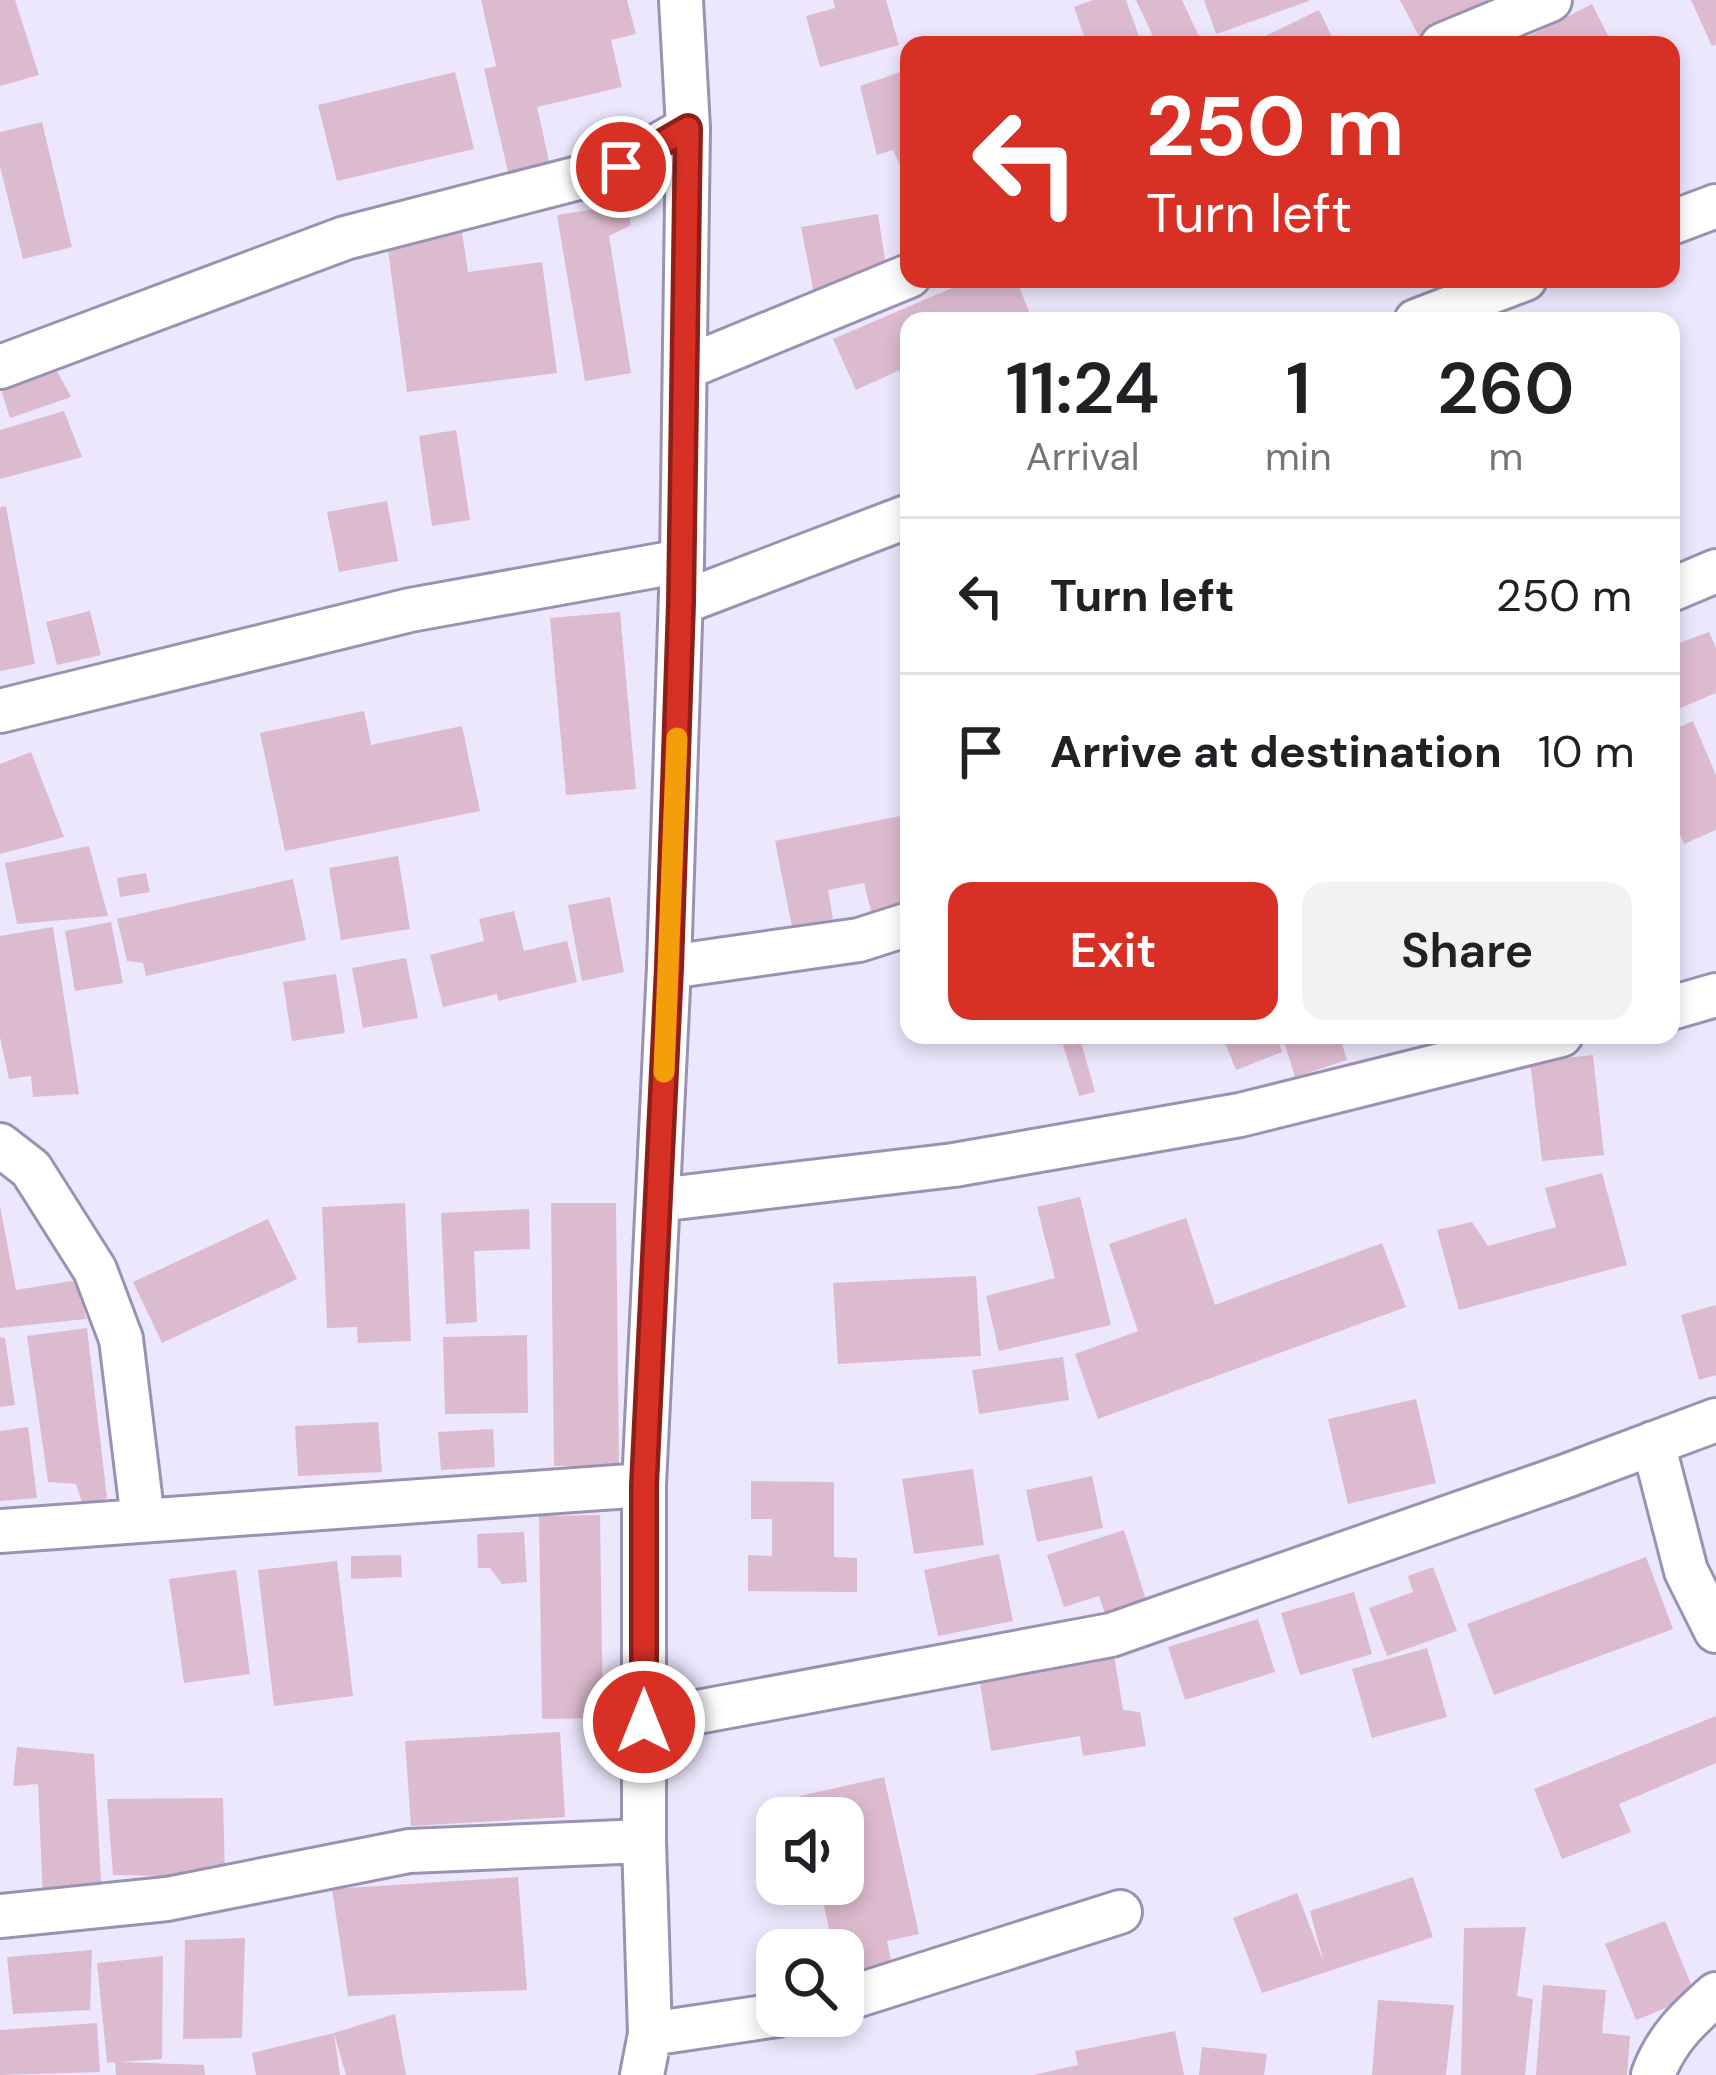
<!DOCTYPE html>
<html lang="en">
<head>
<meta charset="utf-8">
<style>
	body { margin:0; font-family:"DM Sans",sans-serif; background:#f2f2f2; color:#202124; height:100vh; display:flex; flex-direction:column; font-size:45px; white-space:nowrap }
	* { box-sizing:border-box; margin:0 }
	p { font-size:39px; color:#757577 }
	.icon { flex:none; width:66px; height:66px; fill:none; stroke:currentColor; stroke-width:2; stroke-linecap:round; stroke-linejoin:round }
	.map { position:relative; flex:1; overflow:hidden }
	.side { position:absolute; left:900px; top:312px; width:780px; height:732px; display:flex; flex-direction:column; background:#fff; border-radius:24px; box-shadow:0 6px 18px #0003 }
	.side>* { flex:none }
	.banner { position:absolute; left:900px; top:36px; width:780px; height:252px; border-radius:24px; box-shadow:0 6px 18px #0003; background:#d93025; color:#fff; overflow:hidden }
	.tools { position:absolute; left:756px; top:1797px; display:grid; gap:24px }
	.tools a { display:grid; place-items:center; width:108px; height:108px; border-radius:24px; background:#fff; box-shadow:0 6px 18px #0003; font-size:60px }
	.pin { position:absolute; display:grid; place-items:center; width:102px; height:102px; color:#fff; margin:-51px; border:6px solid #fff; border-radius:50%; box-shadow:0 3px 12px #0007 }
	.me { position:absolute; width:132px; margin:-66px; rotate:0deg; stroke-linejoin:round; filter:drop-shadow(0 0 9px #0008) }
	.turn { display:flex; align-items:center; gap:42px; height:252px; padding:0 48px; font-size:54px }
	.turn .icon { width:156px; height:156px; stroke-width:2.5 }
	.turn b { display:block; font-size:84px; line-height:102px }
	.eta { display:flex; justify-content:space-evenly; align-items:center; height:204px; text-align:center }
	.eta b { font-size:72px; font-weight:600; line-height:84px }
	.action { display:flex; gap:24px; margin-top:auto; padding:24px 48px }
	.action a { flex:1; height:138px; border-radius:24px; background:#d93025; color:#fff; font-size:48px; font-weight:600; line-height:138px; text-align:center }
	.action a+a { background:#f2f2f2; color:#202124 }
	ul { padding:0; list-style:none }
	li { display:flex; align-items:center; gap:36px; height:156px; padding:0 48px; border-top:3px solid #e0e0e0 }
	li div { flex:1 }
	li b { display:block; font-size:45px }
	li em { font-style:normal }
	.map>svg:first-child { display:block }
	.building { fill:#ddbbcf }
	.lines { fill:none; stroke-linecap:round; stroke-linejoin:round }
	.minor-casing { stroke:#9a92b2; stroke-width:48 }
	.minor { stroke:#fff; stroke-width:42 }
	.route-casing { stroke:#8d1f18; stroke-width:30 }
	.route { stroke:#d93025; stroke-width:21 }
	.slow { stroke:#f59e0b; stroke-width:21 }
</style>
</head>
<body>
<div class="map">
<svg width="1716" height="2075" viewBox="0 0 1716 2075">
	<rect width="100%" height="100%" fill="#ece7fc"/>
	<path class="building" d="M0 0H15L39 75 0 86Z
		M481 0H627L636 34 611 40 622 87 537 107 550 166 509 176 484 69 496 66Z
		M833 0H886L899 45 820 67 806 16 835 8Z
		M1093 0H1126L1142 45H1087L1074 7Z
		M1136 0H1182L1203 45H1157Z
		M1204 0H1309V1L1216 34Z
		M1400 0H1511L1423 44Z
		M1691 0H1716V44L1712 46Z
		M1592 4 1613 45H1512Z
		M1319 10 1336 45H1247Z
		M909 69V171L904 174 893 150 877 155 860 86Z
		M455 72 474 149 337 181 318 105Z
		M42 122 72 247 23 259 0 166V132Z
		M627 204 631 225 609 236 631 373 585 381 557 215Z
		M878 214 888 280 815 299 801 227Z
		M462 232 468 272 542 262 557 373 407 392 387 242Z
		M973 279H1016L1032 319 909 321V366L856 390 833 339Z
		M57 371 71 397 10 418 0 386Z
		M64 411 82 457 0 479V430Z
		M456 430 470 520 432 526 419 436Z
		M387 501 398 561 339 572 327 512Z
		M6 506 35 664 0 671V507Z
		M90 611 101 655 57 665 46 622Z
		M620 612 636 789 566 795 550 618Z
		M1709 632 1716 648V693L1671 712V646Z
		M364 711 371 745 462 726 480 811 285 851 260 733Z
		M1693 721 1716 775V830L1684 844 1671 814V731Z
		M31 752 64 837 0 854V764Z
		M905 815 909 835V906L872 915 864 883 828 890 833 919 792 927 775 841Z
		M89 846 108 916 17 924 5 863Z
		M398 856 410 929 341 940 329 868Z
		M146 873 150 892 120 897 117 878Z
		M293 879 306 940 146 976 143 963 127 961 117 919Z
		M610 897 624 972 582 981 568 905Z
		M514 911 524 951 567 941 577 982 498 1001 497 994 443 1007 430 955 484 941 479 919Z
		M111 922 123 983 75 991 65 931Z
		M53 927 79 1094 33 1097 31 1076 9 1079 0 1037V936Z
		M406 958 418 1018 363 1028 352 968Z
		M336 974 345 1033 292 1041 283 982Z
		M1060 1035H1079L1095 1092 1079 1096Z
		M1222 1035H1276L1282 1052 1236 1070Z
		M1282 1035H1339L1347 1060 1295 1077Z
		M1593 1055 1604 1155 1542 1161 1530 1062Z
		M1602 1173 1627 1265 1459 1310 1437 1230 1472 1222 1488 1246 1556 1227 1545 1188Z
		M1080 1197 1111 1325 999 1351 986 1296 1055 1278 1037 1207Z
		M405 1203 411 1341 358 1343 357 1327 327 1328 322 1207Z
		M551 1203H616L619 1466H554Z
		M0 1206 16 1290 78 1280 86 1319 0 1328Z
		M529 1209 530 1249 474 1251 477 1322 446 1324 441 1213Z
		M1186 1218 1215 1305 1382 1243 1406 1307 1098 1419 1075 1354 1138 1331 1109 1244Z
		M268 1219 297 1279 162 1343 133 1282Z
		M976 1276 981 1356 838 1364 833 1283Z
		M1716 1305V1375L1699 1380 1681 1315Z
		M87 1328 107 1498 84 1508 76 1484 48 1482 27 1336Z
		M527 1335 528 1413 445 1414 443 1337Z
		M0 1337 5 1338 15 1405 0 1407Z
		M1063 1357 1069 1400 979 1414 972 1370Z
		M1416 1399 1436 1483 1348 1504 1328 1419Z
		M378 1422 382 1472 298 1476 295 1426Z
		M28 1427 37 1498 0 1501V1431Z
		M493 1429 495 1467 441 1470 438 1432Z
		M973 1469 984 1545 914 1554 902 1479Z
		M1092 1476 1103 1528 1037 1542 1026 1490Z
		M751 1481 834 1482V1557L857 1558V1592L748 1591V1555L772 1556V1519H751Z
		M600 1515 603 1718 542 1719 539 1516Z
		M1124 1530 1148 1606 1107 1620 1099 1596 1064 1607 1047 1555Z
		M524 1532 527 1582 502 1584 490 1568H478L477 1534Z
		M999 1554 1013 1621 938 1636 924 1570Z
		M401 1555 402 1577 351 1579V1556Z
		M1646 1557 1673 1629 1494 1695 1467 1624Z
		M337 1561 353 1696 274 1706 258 1570Z
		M1433 1567 1457 1631 1387 1656 1369 1608 1413 1592 1408 1576Z
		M236 1570 250 1674 184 1683 169 1579Z
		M1354 1592 1372 1654 1300 1675 1281 1613Z
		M1258 1619 1275 1672 1185 1700 1168 1647Z
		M1427 1648 1447 1717 1372 1738 1352 1669Z
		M1114 1655 1123 1710 1140 1712 1146 1746 1083 1756 1080 1736 991 1751 979 1677Z
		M1716 1716V1763L1619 1804 1631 1832 1562 1859 1534 1789Z
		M560 1732 565 1817 411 1826 405 1741Z
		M17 1747 94 1754 102 1899 43 1898 38 1784 13 1786Z
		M884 1777 919 1934 887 1941 892 1965 843 1975V1950H834L819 1884H843V1818H805L800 1796Z
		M223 1798 225 1877 113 1875 107 1799Z
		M518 1877 527 1990 348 1996 332 1889Z
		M1413 1877 1433 1937 1262 1993 1233 1918 1297 1893 1324 1963 1310 1911Z
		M1665 1921 1696 1996 1636 2020 1605 1944Z
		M1526 1927 1517 1996 1533 1999 1525 2075H1461L1464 1928Z
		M245 1938 242 2038 183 2039 185 1940Z
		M92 1950 90 2010 13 2014 7 1957Z
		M163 1956 162 2059 120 2062 204 2065 205 2075H116L115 2062 107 2063 97 1963Z
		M1543 1985 1606 1990 1602 2033 1630 2036 1627 2075H1536Z
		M1378 2000 1454 2005 1446 2075H1372Z
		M395 2014 406 2075H346L334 2033Z
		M97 2023 100 2072 0 2075V2030Z
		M1175 2031 1184 2075H1033L1078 2065 1075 2051Z
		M334 2033 340 2075H256L252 2053Z
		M1202 2047 1267 2054 1264 2075H1199Z"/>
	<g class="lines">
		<g class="minor-casing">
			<path id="minor" d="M1442 45 1550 0
				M1671 223 1716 206
				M1416 321 1525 279
				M0 367 345 238 621 167 688 128
				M685 368 909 276
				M1671 590 1716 571
				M681 603 909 516
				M0 711 410 610 682 561
				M669 967 859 940 909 924
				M1671 1008 1716 995
				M0 1145 31 1169 95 1270 121 1339 143 1520
				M658 1200 954 1165 1240 1115 1561 1035
				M1653 1443 1686 1571 1716 1631
				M0 1531 644 1485
				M644 1722 1111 1635 1566 1476 1716 1420
				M0 1916 167 1899 409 1851 644 1841
				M843 2000 1120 1912
				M650 2034 777 2015
				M642 2075 650 2034 644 1841V1485L669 967 682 561 688 128 681 0
				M1653 2075C1666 2039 1688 2019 1716 1994"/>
		</g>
		<use href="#minor" class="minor"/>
	</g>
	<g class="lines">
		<g class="route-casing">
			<path id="route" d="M621 167 688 128 681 603 669 968 644 1485V1722"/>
		</g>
		<use href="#route" class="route"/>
		<path class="slow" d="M664 1072 677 738"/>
	</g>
</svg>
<div class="tools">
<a><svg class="icon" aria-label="sound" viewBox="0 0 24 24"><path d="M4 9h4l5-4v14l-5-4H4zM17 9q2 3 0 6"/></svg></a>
<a><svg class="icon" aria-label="search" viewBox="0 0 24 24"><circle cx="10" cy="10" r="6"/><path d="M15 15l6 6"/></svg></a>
</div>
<div class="pin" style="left:621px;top:167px;background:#d93025"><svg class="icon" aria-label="arrive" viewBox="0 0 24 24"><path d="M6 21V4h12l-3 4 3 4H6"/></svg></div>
<svg class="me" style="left:644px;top:1722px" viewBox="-20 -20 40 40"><circle r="17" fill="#d93025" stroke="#fff" stroke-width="3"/><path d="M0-11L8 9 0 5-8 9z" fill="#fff"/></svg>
<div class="banner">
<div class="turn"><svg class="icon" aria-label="left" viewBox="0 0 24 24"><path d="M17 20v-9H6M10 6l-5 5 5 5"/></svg><div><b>250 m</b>Turn left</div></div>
</div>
<section class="side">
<div class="eta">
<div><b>11:24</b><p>Arrival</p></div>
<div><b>1</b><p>min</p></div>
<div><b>260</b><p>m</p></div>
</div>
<ul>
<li><svg class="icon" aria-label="left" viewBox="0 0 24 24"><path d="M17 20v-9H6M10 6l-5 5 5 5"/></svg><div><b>Turn left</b></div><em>250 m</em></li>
<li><svg class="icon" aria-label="arrive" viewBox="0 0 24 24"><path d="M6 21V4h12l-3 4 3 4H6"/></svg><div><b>Arrive at destination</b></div><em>10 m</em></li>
</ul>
<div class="action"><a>Exit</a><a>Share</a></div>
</section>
</div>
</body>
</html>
